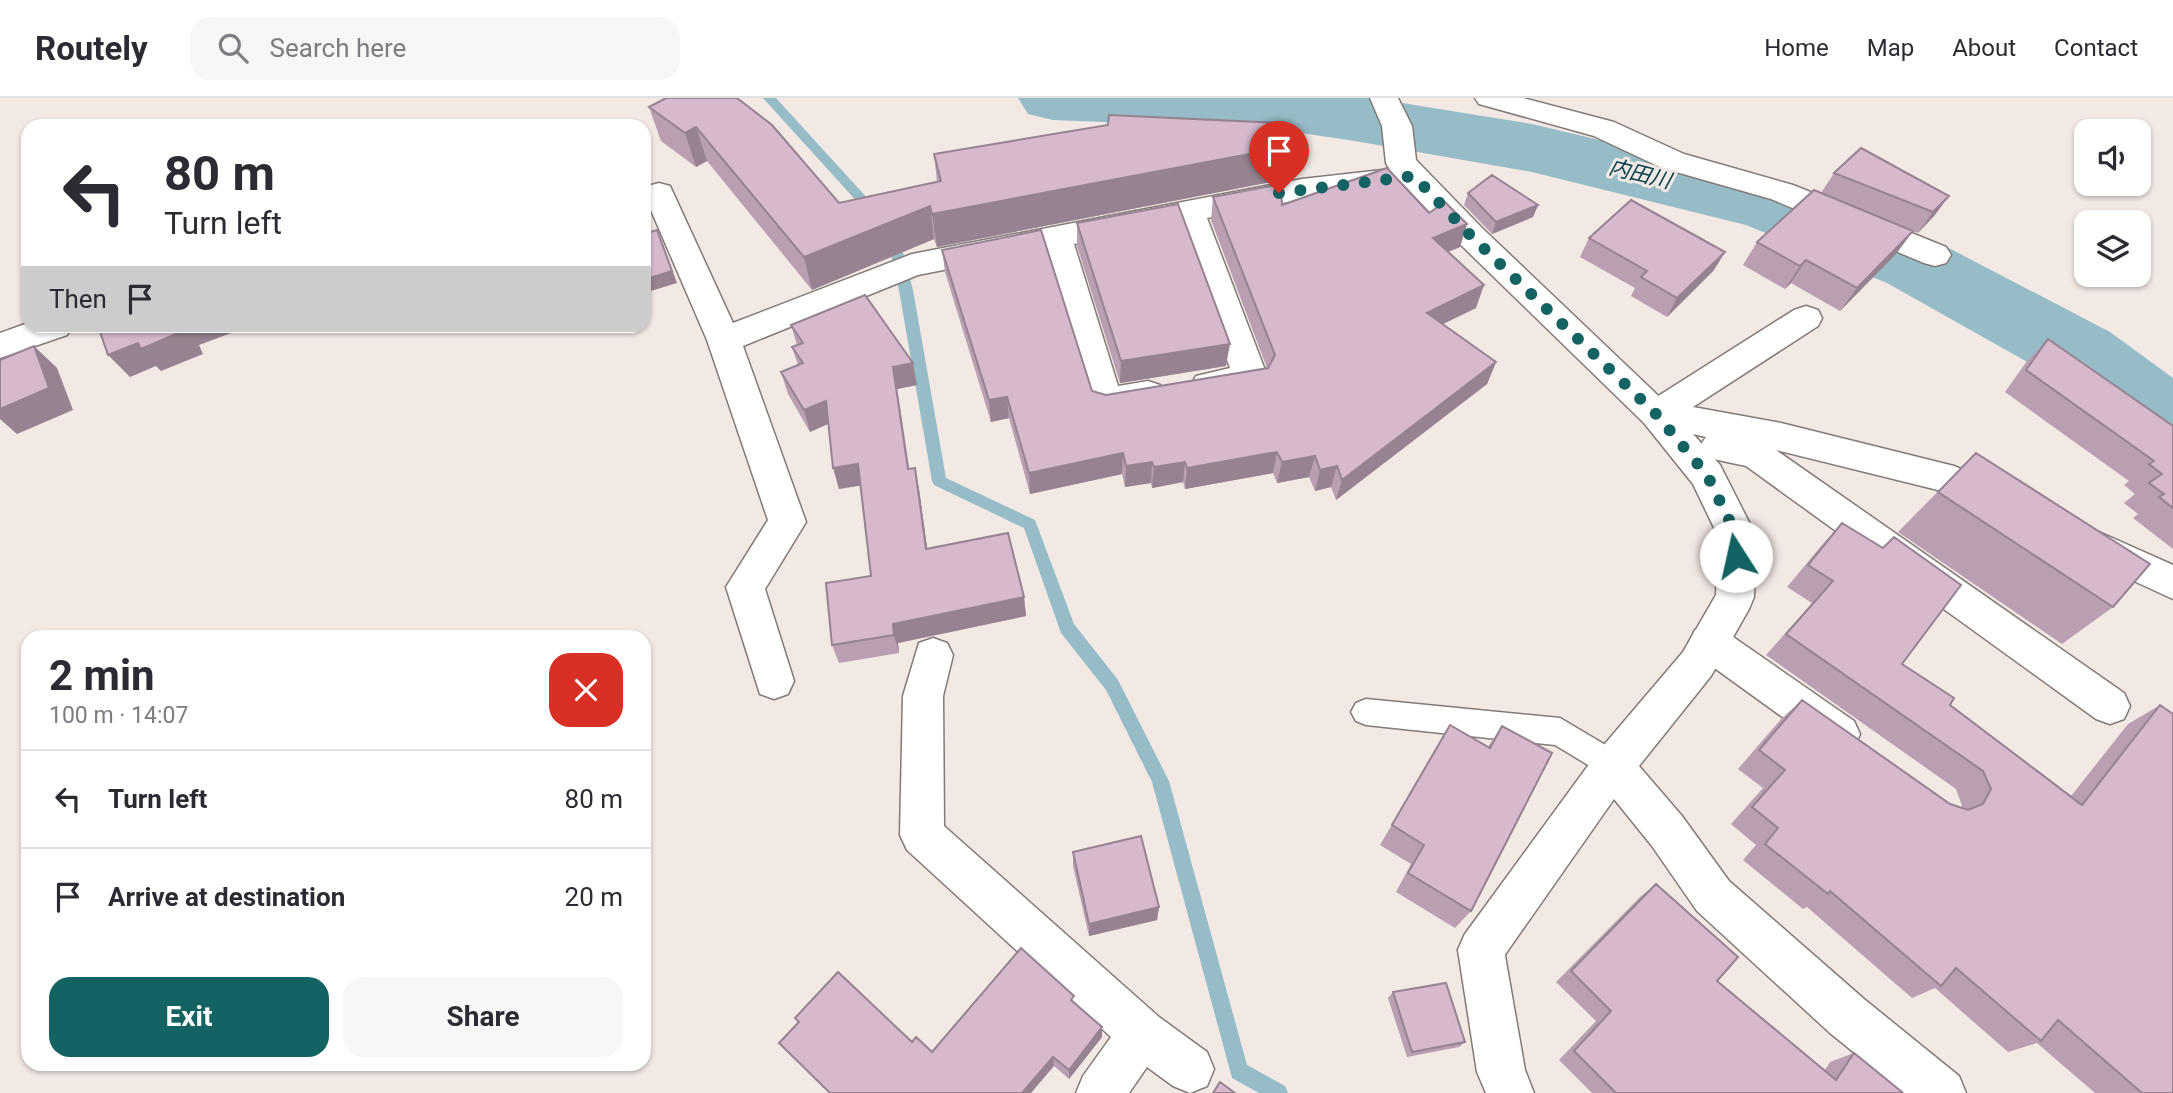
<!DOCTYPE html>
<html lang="en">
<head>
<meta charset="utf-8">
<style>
	body { margin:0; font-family:Roboto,"Noto Sans JP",sans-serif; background:#f7f7f7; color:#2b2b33; height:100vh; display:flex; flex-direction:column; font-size:26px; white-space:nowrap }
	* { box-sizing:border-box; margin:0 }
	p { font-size:23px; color:#7c7c81 }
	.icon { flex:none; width:38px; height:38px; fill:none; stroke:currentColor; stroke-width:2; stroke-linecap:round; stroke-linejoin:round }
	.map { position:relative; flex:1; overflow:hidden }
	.details { position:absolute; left:21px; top:532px; width:630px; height:441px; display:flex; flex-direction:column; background:#fff; border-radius:21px; box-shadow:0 2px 5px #0004 }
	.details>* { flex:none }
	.banner { position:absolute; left:21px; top:21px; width:630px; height:214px; border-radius:21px; box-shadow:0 2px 5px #0004; background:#fff; color:#2b2b33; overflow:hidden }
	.buttons { position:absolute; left:2074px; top:21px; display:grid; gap:14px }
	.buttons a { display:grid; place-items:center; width:77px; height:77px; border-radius:14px; background:#fff; box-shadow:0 2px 5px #0004; font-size:35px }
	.pin { position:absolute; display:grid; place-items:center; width:60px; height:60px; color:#fff; margin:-72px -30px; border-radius:50% 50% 50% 0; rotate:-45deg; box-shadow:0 0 7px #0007 }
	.pin .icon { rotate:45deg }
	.me { position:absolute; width:77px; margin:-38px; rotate:350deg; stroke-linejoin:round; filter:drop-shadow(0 0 5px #0008) }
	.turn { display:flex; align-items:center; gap:24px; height:147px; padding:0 28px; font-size:32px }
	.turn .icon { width:91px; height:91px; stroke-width:2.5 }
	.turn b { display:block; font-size:49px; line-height:60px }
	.then { display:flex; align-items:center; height:66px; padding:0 28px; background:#0003; gap:14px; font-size:26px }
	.round { display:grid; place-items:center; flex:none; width:74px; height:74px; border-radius:21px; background:#f7f7f7 }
	.summary { display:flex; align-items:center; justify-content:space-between; height:119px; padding:0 28px }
	h1 { font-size:42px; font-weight:700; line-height:52px }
	.primary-button { display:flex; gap:14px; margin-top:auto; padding:14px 28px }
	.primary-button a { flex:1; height:80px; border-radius:21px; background:#136363; color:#fff; font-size:28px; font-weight:700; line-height:80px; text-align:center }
	.primary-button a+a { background:#f7f7f7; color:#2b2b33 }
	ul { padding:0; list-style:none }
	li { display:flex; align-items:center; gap:21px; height:98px; padding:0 28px; border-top:2px solid #e1e1e2 }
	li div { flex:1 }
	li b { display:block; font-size:26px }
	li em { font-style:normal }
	header { display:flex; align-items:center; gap:42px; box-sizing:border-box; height:98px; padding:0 35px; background:#fff; border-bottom:2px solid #e1e1e2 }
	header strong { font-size:33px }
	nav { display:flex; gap:38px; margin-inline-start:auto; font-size:24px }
	.search { width:490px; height:63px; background:#f7f7f7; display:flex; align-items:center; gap:18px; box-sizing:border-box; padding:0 24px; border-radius:21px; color:#7c7c81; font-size:26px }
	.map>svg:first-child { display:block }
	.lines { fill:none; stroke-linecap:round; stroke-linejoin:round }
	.stream { fill:#96bdc7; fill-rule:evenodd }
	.river { fill:#96bdc7; fill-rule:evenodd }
	.lane-casing { stroke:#827a76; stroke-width:3 }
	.street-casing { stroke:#827a76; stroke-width:3 }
	.secondary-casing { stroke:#827a76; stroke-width:3 }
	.lane { fill:#fff; fill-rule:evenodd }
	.street { fill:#fff; fill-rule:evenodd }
	.secondary { fill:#fff; fill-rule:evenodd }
	.wall { fill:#b99fb1 }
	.shaded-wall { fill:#968290 }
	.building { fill:#d7b9ce; stroke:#968290; stroke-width:2 }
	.route { stroke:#136363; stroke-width:12; stroke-dasharray:0 21.6 }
	.labels { text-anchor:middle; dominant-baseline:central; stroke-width:6; stroke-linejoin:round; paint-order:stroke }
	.far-water-label { font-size:21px; font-style:italic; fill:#04404d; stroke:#f2e8e4 }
</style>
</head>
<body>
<header>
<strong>Routely</strong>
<div class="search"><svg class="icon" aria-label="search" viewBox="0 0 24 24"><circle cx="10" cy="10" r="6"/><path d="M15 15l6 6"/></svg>Search here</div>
<nav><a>Home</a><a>Map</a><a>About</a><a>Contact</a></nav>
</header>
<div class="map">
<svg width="2173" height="995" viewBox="0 0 2173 995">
	<rect width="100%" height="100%" fill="#f2e8e4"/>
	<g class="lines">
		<path class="stream" d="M763 0H776L879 113V119H871Z
			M892 131 898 135 913 192 946 380 1035 422 1074 526 1118 582 1169 683 1247 967 1285 988 1288 995H1259L1232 980 1152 684 1106 592 1061 535 1024 430 934 387 932 383 899 192 886 135Z"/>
		<path class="river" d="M1018 0H1371L1532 26 1768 82 1943 147 2110 234 2173 280V359L2143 350 2052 278 1887 185 1746 127 1532 74 1355 43 1274 31 1053 22 1028 16Z"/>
		<g class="lane-casing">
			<path id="lane" d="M1366 601 1560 620 1624 658 1628 668 1624 678 1613 682 1555 647 1366 627 1356 623 1351 614 1356 605Z"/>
		</g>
		<g class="street-casing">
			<path id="street" d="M1475 0H1523L1614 24 1684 56 1793 87 1946 149 1951 157 1946 165 1935 168 1924 165 1771 101 1662 70 1594 38 1479 6Z
				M1391 71 1402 74 1406 81 1402 88 1302 101 1207 120 1268 280 1263 289C1243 295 1217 303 1196 296L1191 287 1196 278 1230 270 1178 126 1074 146 1118 288 1148 283 1160 287 1165 296 1160 305C1140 312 1113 319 1093 312L1044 152 918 177 743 248 806 424 765 491 794 583 788 596 774 601 760 596 726 489 768 422 707 242 644 96 648 88 659 85 670 88 733 225 912 156 1302 81Z
				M1806 208 1818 212 1822 220 1818 228 1693 309 1781 325 1954 368 2010 392 2015 402 2010 412 1997 417 1946 394 1776 352 2124 595 2130 608 2124 621 2110 626 2096 621 1746 368 1704 359 1699 349 1706 339 1644 325 1639 316 1644 307 1794 212Z
				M28 225V228H72L67 237 0 260V235Z
				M2099 434 2173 467V501L2086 461 2080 450 2086 439Z
				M1709 527 1723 532 1854 623 1860 636 1854 649 1839 655 1824 649 1695 556 1689 544 1695 532Z
				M933 540 947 545 953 557 943 598 944 728 1159 919 1207 954 1214 971 1207 988 1190 995 1173 988 1147 969 1129 995H1076L1083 978 1111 939 907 752 900 737 903 598 919 545Z
				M1481 829 1497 836 1504 852 1525 972 1534 995H1486L1477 974 1458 852 1465 836Z"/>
		</g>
		<g class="secondary-casing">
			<path id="secondary" d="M1370 0H1398L1412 28 1416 62 1482 130 1668 307 1720 367 1756 438 1754 499 1749 511 1711 578 1639 668 1682 718 1729 783 1864 901 1959 978 1966 995H1904L1830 935 1697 813 1652 748 1614 701 1497 868 1481 875 1465 868 1458 852 1465 836 1598 654 1683 554 1716 497 1718 438 1693 386 1644 325 1460 146 1390 72 1386 65 1382 28Z"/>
		</g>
		<use href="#lane" class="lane"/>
		<use href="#street" class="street"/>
		<use href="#secondary" class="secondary"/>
	</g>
	<path class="wall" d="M666 0 839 105 937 84 934 56 1281 50 1276 83 937 149 934 141 812 192 707 63 696 69 661 43 649 9Z
		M1834 75 1949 98 1934 118 1918 135 1832 100 1913 133 1896 156 1840 213 1791 185 1785 191 1743 167 1757 144 1821 95Z
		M1468 95 1538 107 1533 119 1492 136 1464 107Z
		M1213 99 1282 107 1429 115 1467 126 1460 149 1448 154 1476 210 1443 226 1496 264 1487 286 1336 402 1331 389 1315 393 1309 379 1277 385 1273 375 1185 391 1183 384 1152 390 1151 385 1125 389 1122 376 1030 396 1009 320 991 324 945 174 942 152 1092 293 1106 297 1267 270 1211 122Z
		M1077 125 1226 268 1120 285 1077 148Z
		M1589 140 1725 154 1714 172 1667 219 1631 198 1635 190 1580 159Z
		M791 227 917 287 897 291 909 371 919 391 927 451 1024 499 1026 518 898 545 899 555 839 565 832 547 871 478 861 387 839 391 828 326 810 334 788 296 781 274 798 267 792 249 797 247Z
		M2048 241 2173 328V451L2133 420 2138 416 2124 405 2135 396 2124 387 2129 383 2005 294 2027 263Z
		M1976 355 2113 509 2062 546 1898 434Z
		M1842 425 1902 566 1950 607 2071 698 2128 626 2160 607 2173 995H2095L2037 945 2008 954 1935 890 1912 900 1807 809 1803 811 1743 762 1756 747 1731 726 1763 690 1738 671 1781 621 1802 602 1950 706 1961 710 1962 708 1956 691 1766 557 1812 505 1787 489 1822 447Z
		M1450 627 1488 649 1502 628 1471 813 1455 830 1396 794 1411 766 1380 747Z
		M1073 754 1159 809 1157 822 1089 838 1073 768Z
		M1656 786 1717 883 1825 972 1830 964 1854 955 1901 995H1592L1559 962 1596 923 1556 884 1640 799Z
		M1393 894 1465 944 1459 949 1407 959 1388 900Z
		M1074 905 1102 929V939L1069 981 1054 968 779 945 912 944 932 954Z"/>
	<path class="shaded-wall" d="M696 29 707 63 696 69 685 35Z
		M1281 50 1276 83 937 149 932 116Z
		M1949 98 1934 118 1918 135 1933 114Z
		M1538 107 1533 119 1492 136 1496 124Z
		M930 108 934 141 812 192 804 159Z
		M1467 126 1460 149 1426 163 1433 140Z
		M1913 133 1896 156 1840 213 1857 190Z
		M662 144 677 185 644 195V182Z
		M1725 154 1714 172 1667 219 1677 200Z
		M1806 162 1791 185 1785 191 1800 168Z
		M1484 187 1476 210 1420 237 1427 215Z
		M181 228H250L199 247 203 256 161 273 156 268 130 279 108 257Z
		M1230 246 1226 268 1120 285 1121 263Z
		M34 248 57 270 73 312 17 336 0 321V311Z
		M1496 264 1487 286 1336 402 1342 382Z
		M913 265 917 287 897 291 913 392 893 269Z
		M1007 299 1009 320 991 324 989 302Z
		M826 303 832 324 810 334 804 312Z
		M1277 354 1273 375 1185 391 1187 370Z
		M1123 355 1122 376 1030 396 1029 375Z
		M1315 358 1309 379 1277 385 1282 364Z
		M1152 364 1151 385 1125 389 1126 368Z
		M1185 364 1183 384 1152 390 1154 369Z
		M858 366 864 387 839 391 833 370Z
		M1337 368 1331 389 1315 393 1320 372Z
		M915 370 919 391 930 471 926 451Z
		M1024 499 1026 518 898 545 899 555 894 537 893 526Z
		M1159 809 1157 822 1089 838V826Z
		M1102 929V939L1069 981V972Z
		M1053 959 1054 968 1031 995H1022Z"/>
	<path class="building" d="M666 0H737L772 27 839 105 941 83 934 56 1108 27 1109 17 1280 25 1281 50 932 116 930 108 804 159 696 29 685 35 649 9Z
		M1861 50 1949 98 1933 114 1834 75Z
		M1387 70 1429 115 1445 104 1467 126 1433 140 1484 187 1427 215 1496 264 1342 382 1337 368 1320 372 1315 358 1282 364 1277 354 1187 370 1185 364 1154 369 1152 364 1126 368 1123 355 1029 375 1007 299 989 302 942 152 1041 132 1092 293 1106 297 1268 270 1275 257 1213 99 1281 86 1282 107Z
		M1492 77 1538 107 1496 124 1468 95Z
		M1814 92 1913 133 1857 190 1806 162 1800 168 1757 144Z
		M1631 102 1725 154 1677 200 1641 179 1647 173 1589 140Z
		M1178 106 1230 246 1121 263 1077 125Z
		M657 132 672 173 644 182V136Z
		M865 197 913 265 893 269 908 371 915 370 926 451 1008 435 1024 499 893 526 894 537 832 547 826 485 871 478 858 366 833 370 826 303 804 312 781 274 803 265 792 249 803 245 791 227Z
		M98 228H181L183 233 141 251 138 245 108 257Z
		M2048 241 2173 328V410L2159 399 2164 396 2149 385 2162 376 2149 366 2154 363 2026 272Z
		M34 248 49 290 0 311V262Z
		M1976 355 2150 466 2113 509 1938 394Z
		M1842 425 1883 450 1894 439 1961 487 1902 566 1954 600 1950 607 2082 707 2160 607 2173 616V995H2142L2058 922 2041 943 1956 870 1941 888 1830 793 1828 796 1765 746 1778 730 1752 709 1785 672 1759 652 1802 602 1950 706 1968 712 1983 706 1991 691 1983 673 1786 536 1833 483 1808 467Z
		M1450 627 1490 650 1502 628 1552 655 1471 813 1408 775 1424 747 1392 727Z
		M1141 738 1159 809 1089 826 1073 754Z
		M1656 786 1738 859 1717 883 1836 982 1854 955 1902 994 1901 995H1616L1574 953 1611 913 1571 873Z
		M1021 850 1074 898 1071 902 1102 929 1069 972 1053 959 1022 995H830L779 945 799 924 795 920 838 874 912 944 916 939 932 954Z
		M1446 885 1465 944 1412 954 1393 894Z
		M1220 984 1235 995H1213Z"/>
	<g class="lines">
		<path class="route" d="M1279 95 1414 78 1471 138 1656 316 1707 377 1737 438 1736 458"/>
	</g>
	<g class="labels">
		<g class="far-water-label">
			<text transform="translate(1640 76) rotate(14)">内田川</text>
		</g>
	</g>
</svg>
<div class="buttons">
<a><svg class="icon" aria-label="sound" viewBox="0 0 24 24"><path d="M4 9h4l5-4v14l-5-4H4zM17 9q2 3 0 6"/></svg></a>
<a><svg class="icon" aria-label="layers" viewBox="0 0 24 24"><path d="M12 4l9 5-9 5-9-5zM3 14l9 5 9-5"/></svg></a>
</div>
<div class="pin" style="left:1279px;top:95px;background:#d93025"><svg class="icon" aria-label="arrive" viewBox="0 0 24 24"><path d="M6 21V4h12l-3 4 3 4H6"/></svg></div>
<svg class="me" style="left:1736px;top:458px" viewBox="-20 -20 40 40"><circle r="19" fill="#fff"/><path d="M0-13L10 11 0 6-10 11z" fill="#136363"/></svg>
<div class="banner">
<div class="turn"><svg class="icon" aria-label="left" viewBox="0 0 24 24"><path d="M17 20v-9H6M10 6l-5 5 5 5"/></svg><div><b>80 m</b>Turn left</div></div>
<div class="then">Then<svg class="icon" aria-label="arrive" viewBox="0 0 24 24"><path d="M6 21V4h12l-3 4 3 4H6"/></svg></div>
</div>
<section class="details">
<div class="summary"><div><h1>2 min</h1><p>100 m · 14:07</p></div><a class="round" style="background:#d93025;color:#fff"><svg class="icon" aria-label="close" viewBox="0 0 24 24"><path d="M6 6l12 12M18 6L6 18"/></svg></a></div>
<ul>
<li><svg class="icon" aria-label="left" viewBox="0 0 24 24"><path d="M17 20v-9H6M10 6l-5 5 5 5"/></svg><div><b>Turn left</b></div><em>80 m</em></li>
<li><svg class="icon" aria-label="arrive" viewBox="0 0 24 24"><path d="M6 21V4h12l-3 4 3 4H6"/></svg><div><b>Arrive at destination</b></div><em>20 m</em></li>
</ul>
<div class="primary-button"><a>Exit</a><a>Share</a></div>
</section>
</div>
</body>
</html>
